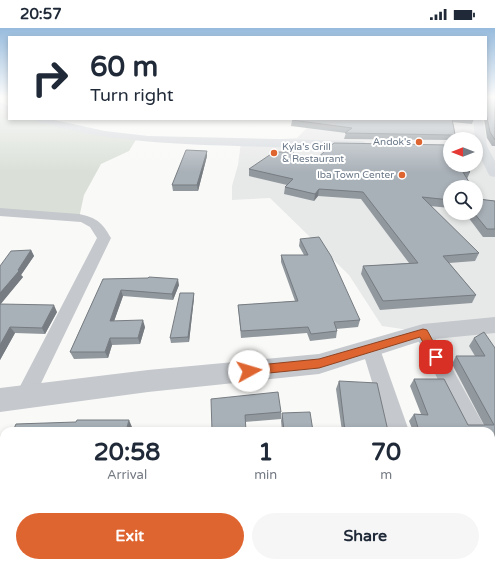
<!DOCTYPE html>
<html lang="en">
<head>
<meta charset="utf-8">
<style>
	body { margin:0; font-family:"Varela Round",sans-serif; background:#f6f6f7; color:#1f2937; height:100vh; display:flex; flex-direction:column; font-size:15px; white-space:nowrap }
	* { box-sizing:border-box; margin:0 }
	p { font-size:13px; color:#747a83 }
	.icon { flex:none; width:22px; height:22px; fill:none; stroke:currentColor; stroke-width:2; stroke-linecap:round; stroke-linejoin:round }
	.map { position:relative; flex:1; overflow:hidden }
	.panel { position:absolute; left:0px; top:399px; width:495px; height:140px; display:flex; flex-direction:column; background:#fff; border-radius:12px 12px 0 0; box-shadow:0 2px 6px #0003 }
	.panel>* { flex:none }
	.guide { position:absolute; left:8px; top:8px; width:479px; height:84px; border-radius:0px; box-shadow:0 2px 6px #0003; background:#fff; color:#1f2937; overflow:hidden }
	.needle { width:26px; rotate:270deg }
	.tools { position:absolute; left:443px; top:104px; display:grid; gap:8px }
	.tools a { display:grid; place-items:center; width:40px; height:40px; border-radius:50%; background:#fff; box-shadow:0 2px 6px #0003; font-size:20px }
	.pin { position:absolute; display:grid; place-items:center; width:34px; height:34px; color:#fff; margin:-17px; border-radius:8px; box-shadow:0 2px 6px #0006 }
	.me { position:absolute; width:44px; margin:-22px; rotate:84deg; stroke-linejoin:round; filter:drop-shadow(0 0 3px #0008) }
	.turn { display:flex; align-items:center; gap:14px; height:84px; padding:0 16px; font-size:18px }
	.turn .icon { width:52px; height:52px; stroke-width:2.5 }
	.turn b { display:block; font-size:28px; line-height:34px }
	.eta { display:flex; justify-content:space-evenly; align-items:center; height:68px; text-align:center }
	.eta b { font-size:24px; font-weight:800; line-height:28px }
	.action { display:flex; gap:8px; margin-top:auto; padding:8px 16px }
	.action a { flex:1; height:46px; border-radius:24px; background:#df6530; color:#fff; font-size:16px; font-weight:800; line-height:46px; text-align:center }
	.action a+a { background:#f6f6f7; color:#1f2937 }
	.status { display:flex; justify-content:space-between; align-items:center; height:28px; padding:0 20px; background:#fff; direction:ltr }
	.status svg { height:11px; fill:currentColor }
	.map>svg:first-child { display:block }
	.built { fill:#e7e8e8; fill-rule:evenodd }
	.green { fill:#dae0d8 }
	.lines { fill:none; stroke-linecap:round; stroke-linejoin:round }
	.minor { fill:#c5c8cc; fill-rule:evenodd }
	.tertiary { fill:#c5c8cc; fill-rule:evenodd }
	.secondary { fill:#d7dbdf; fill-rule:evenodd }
	.wall { fill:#91989e }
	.shaded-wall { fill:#767c81 }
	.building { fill:#a9b1b8; stroke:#767c81 }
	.route { fill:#df6530; stroke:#91421f }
	.poi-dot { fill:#df6530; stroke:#fff; stroke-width:1.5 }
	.labels { text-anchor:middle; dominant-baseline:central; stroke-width:4; stroke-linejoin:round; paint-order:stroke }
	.far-poi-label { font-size:10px; fill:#697787; stroke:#fff; text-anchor:end }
</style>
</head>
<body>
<div class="status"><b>20:57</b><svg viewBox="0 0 49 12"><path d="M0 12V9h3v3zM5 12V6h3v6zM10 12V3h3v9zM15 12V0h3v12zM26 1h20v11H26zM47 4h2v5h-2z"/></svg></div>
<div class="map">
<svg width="495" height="539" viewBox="0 0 495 539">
	<rect width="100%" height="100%" fill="#f9f9f7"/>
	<path class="built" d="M495 69V428L491 403H481L423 304 382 298 349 247 270 170 232 172V158L238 137 241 114 297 110 316 91H486ZM450 111H476V137H450ZM450 159H476V185H450Z"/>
	<path class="green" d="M0 77 9 81V91H39L137 110 129 123 101 136 84 167 79 190 0 185Z"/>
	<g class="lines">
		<path class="minor" d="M0 180 79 186C97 190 102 194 111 210L32 374 25 377 18 374 15 368 97 210 90 199 81 194 0 188Z
			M423 297 429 299 487 403H464L414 304 417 299Z
			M371 314 378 316 380 321 409 403H387L362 321 364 316Z
			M491 418 495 420V450L491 448Z
			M427 535H455L457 539H427Z"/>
		<path class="tertiary" d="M495 289V305L424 312 319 346 148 364 0 384V360L148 342 319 326 423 296Z"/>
		<path class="secondary" d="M0 74 9 78V84L0 80Z
			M34 91H50L105 103 148 108 361 113 365 114 367 117 365 120 361 121C320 120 278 119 237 118 168 116 101 113 35 93Z
			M473 91H483L487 118 495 133V149L490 148 488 145 476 120Z"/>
	</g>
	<path class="wall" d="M486 69H495V118H492L487 110 484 91H486Z
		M292 91H474L472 96 452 94 456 111H450V112L344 111 346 105 291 98 292 92Z
		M207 128 198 163H173L172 157Z
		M293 128 315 132 470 144 467 151 450 159V180L430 178 479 225 475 233 449 235 476 267 472 275 380 282 361 246 363 238 409 235 361 171 318 168 314 173 284 166 285 159 287 157 249 148V141Z
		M478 171 495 173V209H483L465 185H476Z
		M300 211 360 292 358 299 336 301 337 303 336 310 310 313 307 305 241 310 238 277 295 273 281 234V227H304L299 218Z
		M31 222 34 228 21 247 23 249 0 276 57 284 45 306 15 305 0 332V238Z
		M103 251 179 257 173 272 123 268 114 293 145 299 140 316 112 317 108 330 74 331 70 324Z
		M194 265V270L189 314 171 315 170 310Z
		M474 310 495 320V430L492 434 495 441V475H491V403H413L409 393 414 386H421L410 358 414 351 468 397H484L452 336 456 328H475L469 318Z
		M339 353 388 403H342L336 361Z
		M211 371 281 384V391L245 394Z
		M282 385 313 403H282L281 393Z
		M4 421V454L0 455V430Z
		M491 479 495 488V532H491Z
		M456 535H489L491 539H453L457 537Z"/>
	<path class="shaded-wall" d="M207 123V128L198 163 197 157Z
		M319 161 318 168 314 173 315 166Z
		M31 222 34 228 21 247 23 249 0 277V265L18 242Z
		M178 251 179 257 173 272 172 266Z
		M121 262 123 268 112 299 110 293Z
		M194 265V270L189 314 188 309Z
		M54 277 57 284 45 306 42 300Z
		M143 292 145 299 140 316 138 310Z
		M10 299 15 305 0 332V317Z
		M110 310 112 317 108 330 105 324Z
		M129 392 132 399 131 403H126Z"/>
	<path class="building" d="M486 69H495V112L490 104 486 85Z
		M292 91H452L456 111H454V108L452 107 345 105 352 100 292 92Z
		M334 115 450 117V137H464L470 144H463L472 159H450V172L422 169 479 225 443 228 476 267 383 273 363 238 418 235 363 164 319 161 315 166 285 159 293 151 249 141 274 124H293V128L315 132Z
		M186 122 207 123 197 157H172Z
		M476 167 478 171 495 173V201H487L474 185H476Z
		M319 209 331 228 360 292 334 294 337 303 311 306 308 299 241 303 238 277 298 273 281 227H308L300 211Z
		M31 222 18 242 19 243 0 265V238L11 223Z
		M149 249 178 251 172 266 121 262 110 293 143 292 138 310H110L105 324H70L103 251 148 250Z
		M180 265H194L188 309 170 310Z
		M0 276 54 277 42 300 10 299 0 317Z
		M484 304 495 320V429H491V403H419L414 386 428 387 414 351H444L468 397H494L456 328H485L474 310Z
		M339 353 377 355 388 403H345Z
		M278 364 281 384 245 387 246 403H212L211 371Z
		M310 384 313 403H284L282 385Z
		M77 392H129L126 403H13L16 396 76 394Z
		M4 421V448H0V430Z
		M491 432 495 441V469H491Z
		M491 479 495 488V527H491Z
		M465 535H489L491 539H459L458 536H465Z"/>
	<linearGradient id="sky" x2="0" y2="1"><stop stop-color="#97bbdd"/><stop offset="0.48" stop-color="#fcfcfb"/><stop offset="1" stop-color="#fcfcfb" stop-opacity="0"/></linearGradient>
	<rect width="495" height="144" fill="url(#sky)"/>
	<path class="route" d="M423 301 427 302 440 326 442 329 440 332 436 333 433 332 420 309 319 340 249 347 245 346 243 343 245 339 249 338 319 331Z"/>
	<g class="poi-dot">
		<circle cx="419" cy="114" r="4"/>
		<circle cx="274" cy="125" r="4"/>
		<circle cx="402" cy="147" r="4"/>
	</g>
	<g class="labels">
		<g class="far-poi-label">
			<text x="411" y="114">Andok's</text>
			<text x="282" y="119" text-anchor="start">Kyla's Grill<tspan x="282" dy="12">&amp; Restaurant</tspan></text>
			<text x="394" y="147">Iba Town Center</text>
		</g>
	</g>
</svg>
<div class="tools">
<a><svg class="needle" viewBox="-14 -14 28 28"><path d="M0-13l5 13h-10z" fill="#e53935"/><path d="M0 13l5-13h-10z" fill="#747a83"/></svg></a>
<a><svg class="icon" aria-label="search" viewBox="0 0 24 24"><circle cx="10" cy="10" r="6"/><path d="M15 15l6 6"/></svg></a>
</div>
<div class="pin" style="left:436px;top:329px;background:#d93025"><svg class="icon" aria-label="arrive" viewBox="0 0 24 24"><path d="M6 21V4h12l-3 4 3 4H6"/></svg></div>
<svg class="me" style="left:249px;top:343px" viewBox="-20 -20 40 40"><circle r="19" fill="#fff"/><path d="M0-13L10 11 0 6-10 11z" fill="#df6530"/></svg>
<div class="guide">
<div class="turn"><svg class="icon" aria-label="right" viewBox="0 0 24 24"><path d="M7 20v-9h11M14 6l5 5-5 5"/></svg><div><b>60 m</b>Turn right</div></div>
</div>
<section class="panel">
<div class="eta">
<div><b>20:58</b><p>Arrival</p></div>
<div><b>1</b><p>min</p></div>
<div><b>70</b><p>m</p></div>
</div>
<div class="action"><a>Exit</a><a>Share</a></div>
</section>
</div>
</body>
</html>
